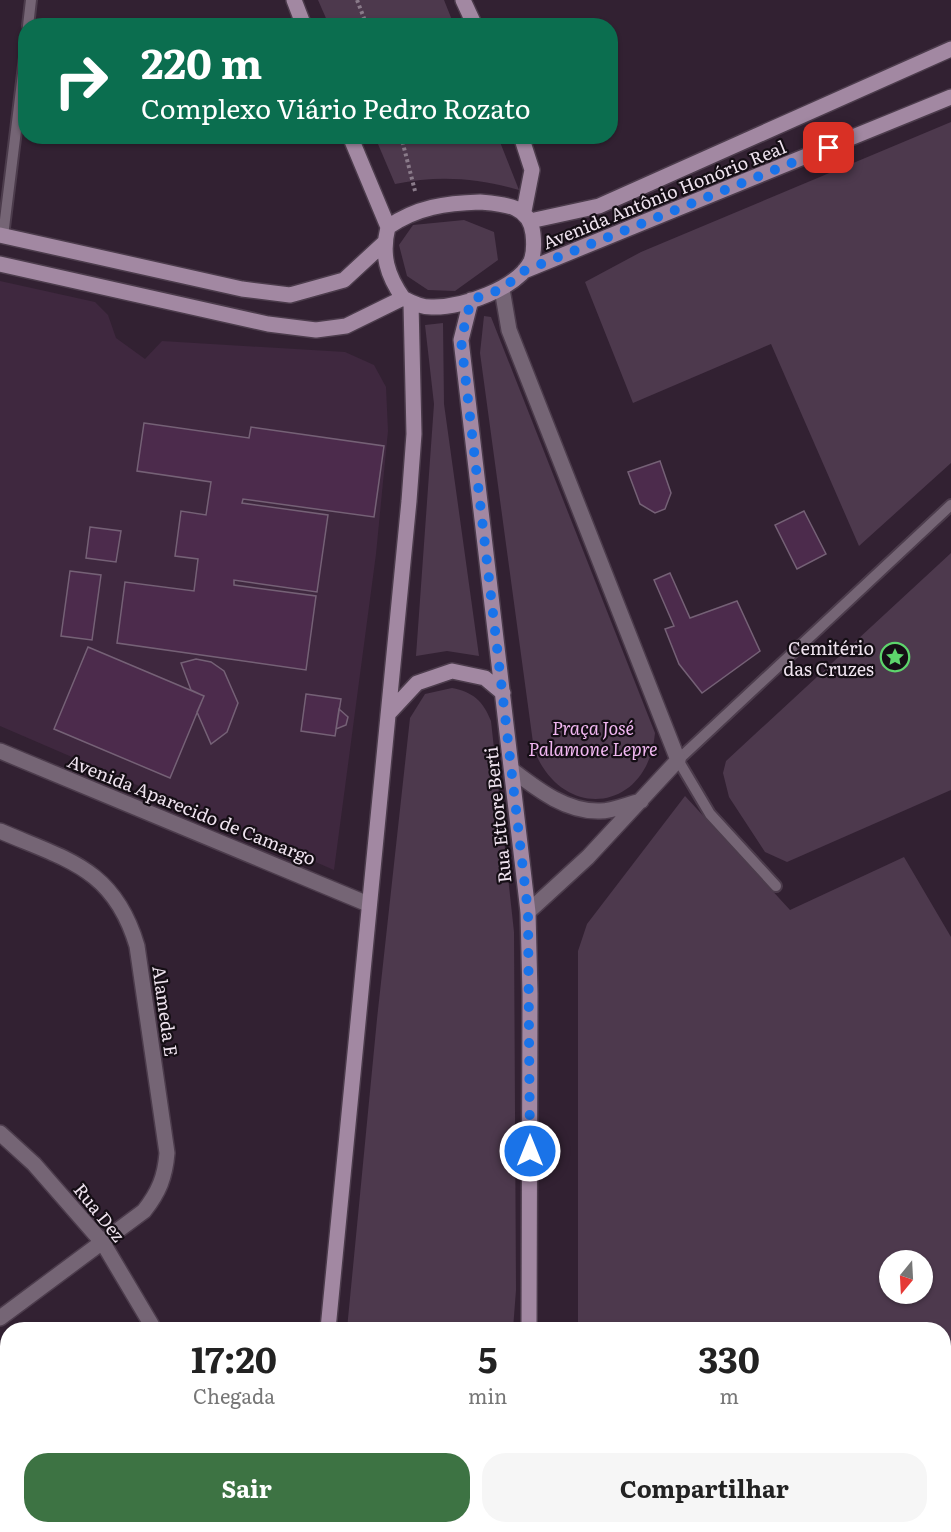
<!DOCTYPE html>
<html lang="pt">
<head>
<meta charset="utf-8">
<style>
	body { margin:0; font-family:Literata,serif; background:#f6f6f6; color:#222; height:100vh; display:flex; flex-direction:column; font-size:22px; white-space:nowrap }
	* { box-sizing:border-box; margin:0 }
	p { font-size:20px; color:#767676 }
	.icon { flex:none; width:33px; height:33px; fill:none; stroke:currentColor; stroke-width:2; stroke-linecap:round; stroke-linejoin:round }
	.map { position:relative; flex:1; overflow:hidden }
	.drawer { position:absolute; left:0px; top:1322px; width:951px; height:212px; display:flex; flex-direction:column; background:#fff; border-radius:24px 24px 0 0; box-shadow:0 2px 4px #0004 }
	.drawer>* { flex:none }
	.top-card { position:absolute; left:18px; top:18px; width:600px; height:126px; border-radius:24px; box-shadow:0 2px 4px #0004; background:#0b6e4f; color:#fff; overflow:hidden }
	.needle { width:39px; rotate:198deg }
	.fabs { position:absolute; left:879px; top:1250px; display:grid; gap:12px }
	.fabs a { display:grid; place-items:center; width:54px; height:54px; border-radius:50%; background:#fff; box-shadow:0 2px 4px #0004; font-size:30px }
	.pin { position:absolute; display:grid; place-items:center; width:51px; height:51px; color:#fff; margin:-26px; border-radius:12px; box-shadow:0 3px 9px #0006 }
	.me { position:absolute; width:66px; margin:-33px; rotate:0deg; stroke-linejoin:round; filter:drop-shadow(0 0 4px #0008) }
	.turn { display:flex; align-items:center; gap:21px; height:126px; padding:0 24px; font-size:27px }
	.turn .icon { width:78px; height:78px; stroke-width:2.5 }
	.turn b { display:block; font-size:42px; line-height:51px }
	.eta { display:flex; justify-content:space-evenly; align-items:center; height:102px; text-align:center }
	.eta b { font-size:36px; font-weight:700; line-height:42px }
	.primary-button { display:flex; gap:12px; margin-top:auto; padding:12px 24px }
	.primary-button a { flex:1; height:69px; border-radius:24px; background:#3d7343; color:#fff; font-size:24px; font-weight:700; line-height:69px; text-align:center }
	.primary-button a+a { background:#f6f6f6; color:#222 }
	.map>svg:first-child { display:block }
	.built { fill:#3f283f }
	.green { fill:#4d394d; fill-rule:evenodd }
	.building { fill:#4c2b4c; stroke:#756176; stroke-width:1.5 }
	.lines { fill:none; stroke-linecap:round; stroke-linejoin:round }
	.lane-casing { stroke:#4c3c4c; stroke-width:14 }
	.street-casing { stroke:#4c3c4c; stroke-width:18 }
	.secondary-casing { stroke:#4c3c4c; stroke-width:18 }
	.path { stroke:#8a7b8a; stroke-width:4; stroke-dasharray:3 3; stroke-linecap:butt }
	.lane { stroke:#756575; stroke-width:10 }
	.street { stroke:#756575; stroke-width:15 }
	.secondary { stroke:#a288a2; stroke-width:15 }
	.route { stroke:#1a73e8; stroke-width:10; stroke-dasharray:0 18 }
	.labels { text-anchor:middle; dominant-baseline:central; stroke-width:4.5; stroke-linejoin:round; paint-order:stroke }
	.street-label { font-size:18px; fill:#efe3ef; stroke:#150e15 }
	.poi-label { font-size:18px; fill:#efe3ef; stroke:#150e15; text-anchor:end }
	.park-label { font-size:18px; font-style:italic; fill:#f1b7f1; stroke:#150e15 }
</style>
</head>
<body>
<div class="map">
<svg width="951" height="1532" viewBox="0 0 951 1532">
	<rect width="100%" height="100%" fill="#322132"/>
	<path class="built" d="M0 281 95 302 108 315 116 338 145 359 162 341 345 352 374 365 386 387 388 431 376 554 334 870 0 726Z"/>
	<path class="green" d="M318 0H444L454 25H329Z
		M951 122V463L859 546 771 344 633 403 585 282 641 252Z
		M375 137H498L519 190C477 178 439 175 395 184Z
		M464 220 494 232 498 260 455 291 428 290 407 276 399 245 413 225Z
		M484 316 491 317 655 733C648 812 563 823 534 750L480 353Z
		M443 323 444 404 479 656 447 651 416 656 434 404 425 325Z
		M951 553V790L787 862 765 852 729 797 723 773 726 761Z
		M452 688C473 692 483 701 491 721L514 932 516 1290 513 1329H347L377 1019 410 718 425 694Z
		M685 796 790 910 904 857 951 937V1532H567V1526H944V1329H578V951L587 924ZM890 1260H922V1293H890Z"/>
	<path class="building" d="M144 423 249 438 251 427 384 446 374 517 243 499 242 503 328 515 317 592 234 580V585L316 596 306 670 117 643 125 582 194 591 198 559 175 556 181 511 206 515 211 482 137 471Z
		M660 461 671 493 665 509 655 513 640 504 628 472Z
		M804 511 826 554 797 569 775 525Z
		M90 527 121 531 116 562 86 558Z
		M70 571 101 575 92 640 61 636Z
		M670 573 690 618 737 601 760 651 702 693 679 664 665 629 674 626 654 580Z
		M88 647 204 696 170 778 54 729Z
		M196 659 211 662 224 671 238 703 227 732 211 744 197 712 204 696 191 690 181 663Z
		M306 694 341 699 335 736 301 731Z
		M339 709 348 717 346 725 336 729Z"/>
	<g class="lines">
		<g class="lane-casing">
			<path id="lane" d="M28 26 31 0
				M3 236 26 49
				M776 886 710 814 678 760 951 505"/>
		</g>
		<g class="street-casing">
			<path id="street" d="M502 289 509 330 678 760 588 857 528 912
				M0 751 368 904
				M512 770C537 789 566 812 600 811 613 811 628 804 641 801
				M0 831C67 860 114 868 137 946L167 1153C165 1177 159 1192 144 1211L0 1318
				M0 1133 34 1164 103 1243 154 1329
				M215 1526 216 1532"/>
		</g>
		<g class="secondary-casing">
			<path id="secondary" d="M294 0 304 26
				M463 0 475 26
				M350 136 388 227
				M521 136 532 170 524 211
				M480 202C504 204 530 205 533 234 534 243 534 253 531 261 517 289 462 307 434 307 423 308 412 303 403 298 387 275 381 255 388 227 417 207 446 203 480 202Z
				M530 221 599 206 951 49
				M0 235 242 289 290 295 344 280 384 243
				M0 264 268 324 316 330 346 326 403 298
				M524 271 951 97
				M471 300 461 340 528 912 530 994 529 1329
				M390 712 417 683 452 671 485 678 503 693
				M328 1329 409 501 414 434 411 303
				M333 1526 334 1532
				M370 1526 377 1532
				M513 1532 517 1526"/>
		</g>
		<path class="path" d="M357 0 367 26
			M401 136 415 191"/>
		<use href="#lane" class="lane"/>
		<use href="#street" class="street"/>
		<use href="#secondary" class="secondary"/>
	</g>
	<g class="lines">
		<path class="route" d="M530 1151 528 912 461 340 471 300 502 289 524 271 829 148"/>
	</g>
	<defs>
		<g id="sight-ring" transform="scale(1.5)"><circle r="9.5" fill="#150e15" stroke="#5dd56c" stroke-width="1.5"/><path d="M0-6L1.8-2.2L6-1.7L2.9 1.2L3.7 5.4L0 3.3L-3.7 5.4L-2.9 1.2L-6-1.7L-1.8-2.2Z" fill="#5dd56c"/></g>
	</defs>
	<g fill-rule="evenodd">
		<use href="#sight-ring" x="895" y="657"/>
	</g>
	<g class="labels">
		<g class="street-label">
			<text transform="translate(664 194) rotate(-22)">Avenida Antônio Honório Real</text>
			<text transform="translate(192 809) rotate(22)">Avenida Aparecido de Camargo</text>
			<text transform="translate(497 815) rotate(-96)">Rua Ettore Berti</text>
			<text transform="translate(166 1011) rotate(82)">Alameda E</text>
			<text transform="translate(100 1212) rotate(51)">Rua Dez</text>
		</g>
		<g class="poi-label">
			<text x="874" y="647">Cemitério<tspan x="874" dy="21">das Cruzes</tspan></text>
		</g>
		<g class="park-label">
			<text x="593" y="727">Praça José<tspan x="593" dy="21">Palamone Lepre</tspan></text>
		</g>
	</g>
</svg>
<div class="fabs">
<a><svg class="needle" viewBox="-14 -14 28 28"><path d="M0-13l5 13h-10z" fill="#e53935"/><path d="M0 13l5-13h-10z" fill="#767676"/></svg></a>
</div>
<div class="pin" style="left:829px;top:148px;background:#d93025"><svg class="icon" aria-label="arrive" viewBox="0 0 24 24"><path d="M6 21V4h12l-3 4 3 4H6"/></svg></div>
<svg class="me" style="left:530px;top:1151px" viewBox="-20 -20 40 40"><circle r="17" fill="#1a73e8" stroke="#fff" stroke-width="3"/><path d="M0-11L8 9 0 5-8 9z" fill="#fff"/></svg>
<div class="top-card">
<div class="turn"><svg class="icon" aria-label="right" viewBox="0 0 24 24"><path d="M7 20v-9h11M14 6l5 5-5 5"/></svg><div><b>220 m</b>Complexo Viário Pedro Rozato</div></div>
</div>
<section class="drawer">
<div class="eta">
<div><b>17:20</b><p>Chegada</p></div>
<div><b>5</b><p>min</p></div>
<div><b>330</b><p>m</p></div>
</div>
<div class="primary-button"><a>Sair</a><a>Compartilhar</a></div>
</section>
</div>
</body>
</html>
